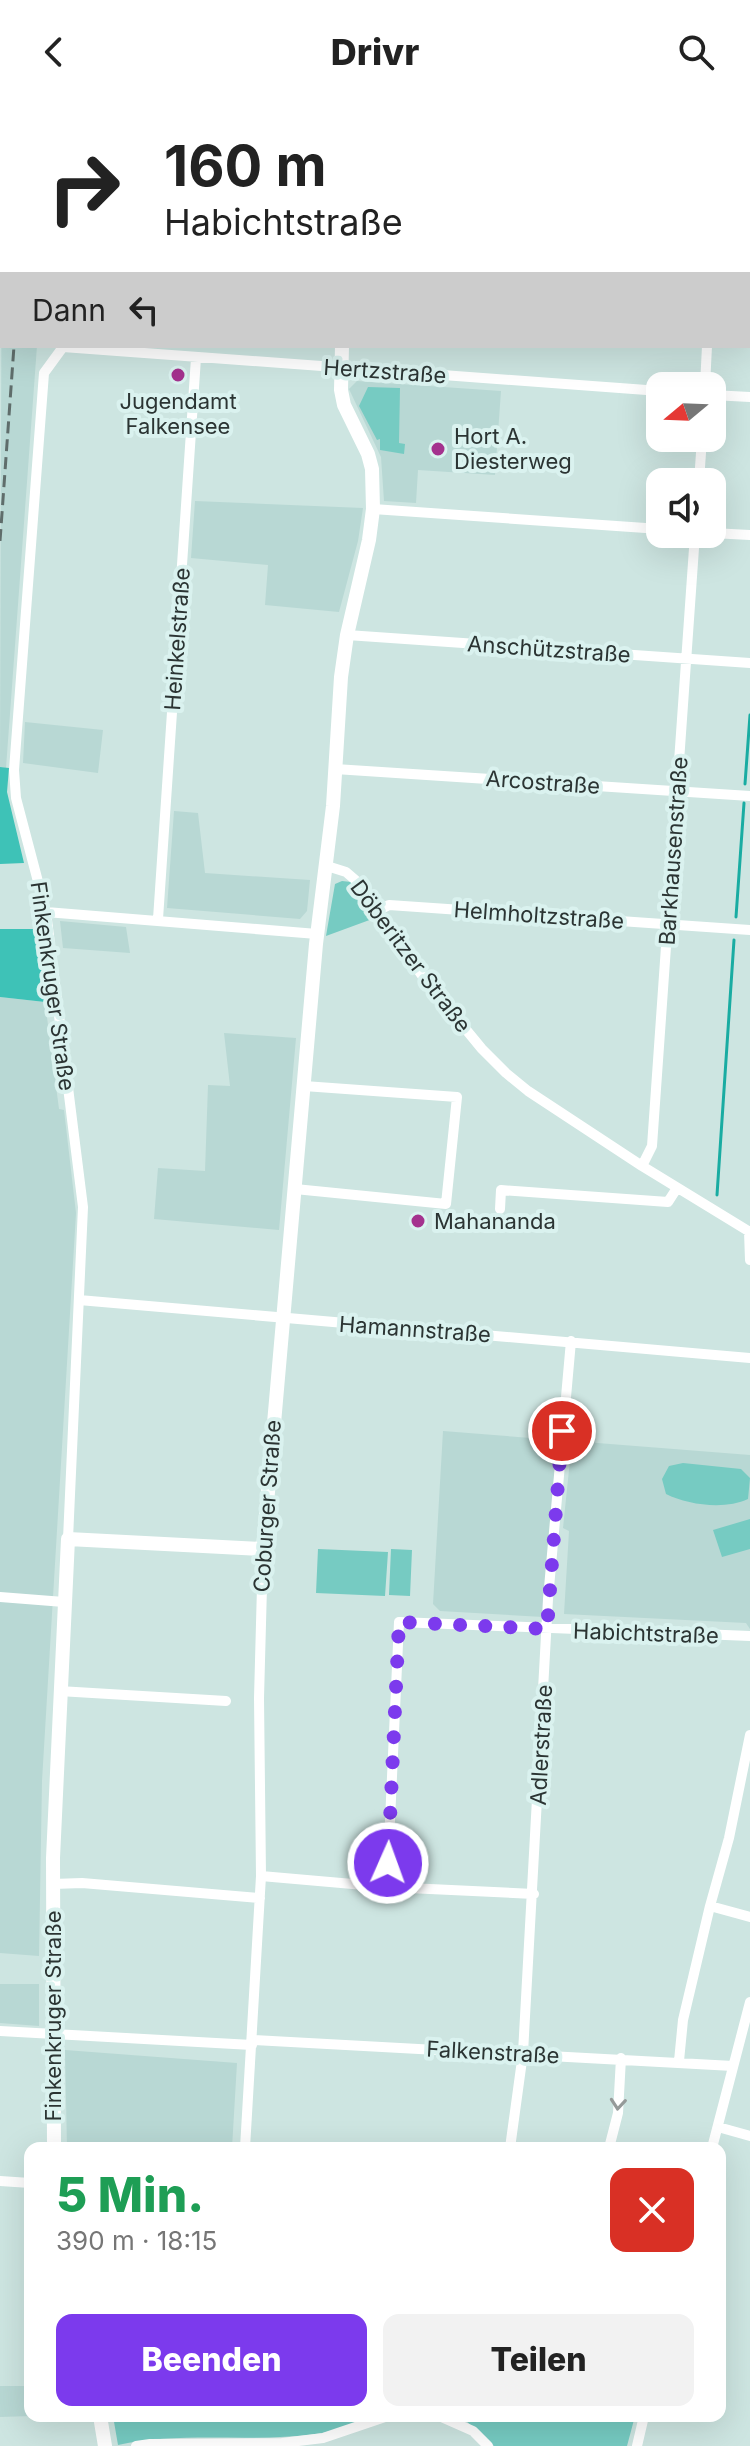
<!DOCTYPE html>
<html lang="de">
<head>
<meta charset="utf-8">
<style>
	body { margin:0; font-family:Inter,sans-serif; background:#f2f2f2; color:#222; height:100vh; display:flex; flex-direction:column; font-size:30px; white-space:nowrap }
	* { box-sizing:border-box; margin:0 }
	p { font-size:26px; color:#767676 }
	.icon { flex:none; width:44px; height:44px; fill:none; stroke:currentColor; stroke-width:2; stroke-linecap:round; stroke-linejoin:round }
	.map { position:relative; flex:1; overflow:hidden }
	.sheet { position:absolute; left:24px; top:2038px; width:702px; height:280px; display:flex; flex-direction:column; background:#fff; border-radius:16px; box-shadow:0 8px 32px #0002 }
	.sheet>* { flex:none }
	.top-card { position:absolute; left:0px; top:0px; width:750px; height:244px; box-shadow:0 8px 32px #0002; background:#fff; color:#222; overflow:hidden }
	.needle { width:52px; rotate:251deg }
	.controls { position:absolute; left:646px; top:268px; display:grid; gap:16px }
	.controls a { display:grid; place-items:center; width:80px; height:80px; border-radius:16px; background:#fff; box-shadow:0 8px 32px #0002; font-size:40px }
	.pin { position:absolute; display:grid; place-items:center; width:68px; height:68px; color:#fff; margin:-34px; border:4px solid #fff; border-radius:50%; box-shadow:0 2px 8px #0007 }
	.me { position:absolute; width:88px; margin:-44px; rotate:2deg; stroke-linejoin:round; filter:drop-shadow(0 0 6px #0008) }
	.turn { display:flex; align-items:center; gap:28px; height:168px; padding:0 32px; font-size:36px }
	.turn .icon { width:104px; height:104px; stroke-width:2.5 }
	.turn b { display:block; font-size:56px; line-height:68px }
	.then { display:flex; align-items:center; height:76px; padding:0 32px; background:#0003; gap:16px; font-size:30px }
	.round { display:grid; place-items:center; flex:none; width:84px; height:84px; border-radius:16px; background:#f2f2f2 }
	.headline { display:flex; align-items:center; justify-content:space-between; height:136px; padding:0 32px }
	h1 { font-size:48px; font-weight:800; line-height:60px; color:#1e9e55 }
	.action { display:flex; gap:16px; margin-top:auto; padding:16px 32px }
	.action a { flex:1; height:92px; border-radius:16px; background:#7c3aed; color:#fff; font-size:32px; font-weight:800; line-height:92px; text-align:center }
	.action a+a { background:#f2f2f2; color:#222 }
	header { display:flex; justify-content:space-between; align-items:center; height:104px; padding:0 32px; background:#fff; font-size:36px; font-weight:800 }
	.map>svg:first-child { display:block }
	.built { fill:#b8d8d4 }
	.green { fill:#76cbc2 }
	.forest { fill:#3ec2b7 }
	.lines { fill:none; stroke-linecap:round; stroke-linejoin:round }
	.stream { stroke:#19aca2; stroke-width:3 }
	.street { stroke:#fff; stroke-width:10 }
	.secondary { stroke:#fff; stroke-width:14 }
	.rail { stroke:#5f6d6b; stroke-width:3; stroke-dasharray:12 6; stroke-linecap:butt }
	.oneway { stroke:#959a99 }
	.route { stroke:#7c3aed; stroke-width:14; stroke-dasharray:0 25.2 }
	.poi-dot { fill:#a4328e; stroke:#daf2ef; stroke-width:3 }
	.labels { text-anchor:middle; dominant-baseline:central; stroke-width:8; stroke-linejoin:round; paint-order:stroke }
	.street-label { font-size:22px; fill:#2b3433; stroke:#daf2ef }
	.poi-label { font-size:22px; fill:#2b3433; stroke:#daf2ef; text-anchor:start }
</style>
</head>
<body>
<header><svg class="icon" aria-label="back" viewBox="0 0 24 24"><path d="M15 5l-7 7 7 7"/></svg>Drivr<svg class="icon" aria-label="search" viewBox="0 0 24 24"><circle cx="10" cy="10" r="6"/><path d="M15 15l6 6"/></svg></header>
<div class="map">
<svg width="750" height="2342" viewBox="0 0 750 2342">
	<rect width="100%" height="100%" fill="#cde5e1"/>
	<path class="built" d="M75 0H336V2H75Z
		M2 30V242H37L6 664 0 663Z
		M357 277 501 287 495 371 418 366 416 399 384 397 381 353 349 285Z
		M195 397 363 404 358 437 339 508 265 501 268 461 191 454Z
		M25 618 103 626 98 669 23 659Z
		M174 707 198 709 205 769 310 776 307 807 300 815 167 804Z
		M60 817 126 823 130 849 63 844Z
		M0 893 45 898 59 1005 64 1006 76 1109 42 1677 39 1852 0 1849Z
		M224 929 296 934 279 1126 154 1115 158 1064 205 1067 208 981 230 982Z
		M443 1327 557 1336 543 1513 440 1507 433 1500Z
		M572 1337 750 1351V1525L746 1519 564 1510 569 1427 563 1424Z
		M0 1880H39V1922L0 1919Z
		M65 1946 237 1959 232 2044H67Z
		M0 2282H30V2312H32L0 2313Z"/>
	<path class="green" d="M368 283 400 284 399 339 405 340 404 350 380 346V335L377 336 359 302Z
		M342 777 351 778 361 789 375 814 326 832 335 780Z
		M683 1359 741 1365 750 1374 748 1395C725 1406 688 1401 666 1390L662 1375 669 1362Z
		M750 1415V1445L722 1453 713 1426Z
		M318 1445 388 1448 385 1492 316 1489Z
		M391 1445 412 1446 410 1492 389 1491Z
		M113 2312H376C356 2319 337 2327 316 2330 251 2339 182 2327 118 2341Z
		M451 2312H635L627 2342H494L465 2316Z"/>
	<path class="forest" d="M0 663 9 664 7 688 24 759 0 760Z
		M0 825H37L45 898 0 893Z"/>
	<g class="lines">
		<path class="stream" d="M745 680 750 611
			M736 813 744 699
			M717 1091 734 836"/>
		<path class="street" d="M712 0V2
			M63 243 44 269 14 666 16 694 46 808 83 1103 68 1435
			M63 243 660 287
			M705 282 707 242
			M712 291 750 293
			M699 378 702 334
			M373 405 660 425
			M712 429 750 431
			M347 531 750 559
			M335 665 750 692
			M327 762 346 768 360 780 381 814 426 877 482 945 506 969 528 987 642 1062 750 1128
			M377 807 389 801 750 826
			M46 808 317 830
			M158 815 196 254
			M642 1062 652 1042 695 430
			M295 1085 446 1100 457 993 304 982
			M500 1105 501 1086 668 1098 677 1084
			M749 1127 750 1156
			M79 1196 750 1254
			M0 1493 64 1498
			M59 1587 226 1597
			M261 1772 387 1783 534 1790
			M53 1780 82 1779 260 1794
			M387 1783 399 1518 750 1532
			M710 1802 750 1813
			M0 1927 252 1941
			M252 1936 733 1962
			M679 1957 683 1916 710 1802 729 1734 750 1631
			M718 2023 750 2032
			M245 2044 261 1772 259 1594 263 1445
			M510 2044 523 1949 548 1495 571 1237
			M609 2044 618 2009 621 1954
			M712 2044 750 1898
			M0 2077 30 2079
			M439 2312 473 2327 488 2342
			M136 2342 150 2340 282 2339 323 2334 388 2312
			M637 2342 644 2312"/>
		<path class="secondary" d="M347 0V2
			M748 38H750
			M54 2044 53 1754 68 1435 263 1445 316 840 333 702 341 573 347 531 369 436 373 405 372 365 368 350 344 301 341 286 342 242
			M100 2312 105 2342"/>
		<path class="rail" d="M31 2V0
			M0 437 14 242"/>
	</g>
	<defs><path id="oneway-chevron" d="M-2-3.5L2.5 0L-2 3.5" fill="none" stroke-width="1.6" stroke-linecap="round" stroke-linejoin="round" transform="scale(2)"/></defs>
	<use class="oneway" href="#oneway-chevron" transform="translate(618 2000) rotate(95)"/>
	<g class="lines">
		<path class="route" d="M388 1759 399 1518 547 1525 562 1327"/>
	</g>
	<g class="poi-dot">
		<circle cx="178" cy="271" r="8"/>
		<circle cx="438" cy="345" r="8"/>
		<circle cx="418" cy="1117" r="8"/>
	</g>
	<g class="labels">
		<g class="street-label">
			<text transform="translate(385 267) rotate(4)">Hertzstraße</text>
			<text transform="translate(177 535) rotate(-86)">Heinkelstraße</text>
			<text transform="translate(549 545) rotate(4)">Anschützstraße</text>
			<text transform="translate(543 678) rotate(4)">Arcostraße</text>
			<text transform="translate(673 747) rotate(-86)">Barkhausenstraße</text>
			<text transform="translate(539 811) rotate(4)">Helmholtzstraße</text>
			<text transform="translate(411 852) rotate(53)">Döberitzer Straße</text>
			<text transform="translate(53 882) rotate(82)">Finkenkruger Straße</text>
			<text transform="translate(415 1225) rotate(4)">Hamannstraße</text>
			<text transform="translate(267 1402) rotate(-86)">Coburger Straße</text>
			<text transform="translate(646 1529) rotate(2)">Habichtstraße</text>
			<text transform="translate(541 1641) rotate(-87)">Adlerstraße</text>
			<text transform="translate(53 1912) rotate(-90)">Finkenkruger Straße</text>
			<text transform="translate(493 1948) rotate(3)">Falkenstraße</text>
		</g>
		<g class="poi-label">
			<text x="178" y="297" text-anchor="middle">Jugendamt<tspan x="178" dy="25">Falkensee</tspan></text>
			<text x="454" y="332">Hort A.<tspan x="454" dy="25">Diesterweg</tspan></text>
			<text x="434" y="1117">Mahananda</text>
		</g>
	</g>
</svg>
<div class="controls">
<a><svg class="needle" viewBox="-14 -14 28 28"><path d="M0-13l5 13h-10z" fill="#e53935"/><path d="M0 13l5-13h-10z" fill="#767676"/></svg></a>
<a><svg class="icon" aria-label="sound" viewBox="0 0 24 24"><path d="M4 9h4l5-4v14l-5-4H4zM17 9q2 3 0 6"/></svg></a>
</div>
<div class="pin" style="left:562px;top:1327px;background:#d93025"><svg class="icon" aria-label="arrive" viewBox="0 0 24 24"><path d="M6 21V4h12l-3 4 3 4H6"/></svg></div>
<svg class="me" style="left:388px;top:1759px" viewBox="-20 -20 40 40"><circle r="17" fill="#7c3aed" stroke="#fff" stroke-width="3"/><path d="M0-11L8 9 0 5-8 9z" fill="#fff"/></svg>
<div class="top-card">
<div class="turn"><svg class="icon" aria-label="right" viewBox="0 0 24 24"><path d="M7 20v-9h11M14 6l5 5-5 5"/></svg><div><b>160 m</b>Habichtstraße</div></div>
<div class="then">Dann<svg class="icon" aria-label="left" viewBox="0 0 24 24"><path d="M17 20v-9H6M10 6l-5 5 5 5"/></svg></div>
</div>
<section class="sheet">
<div class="headline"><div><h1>5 Min.</h1><p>390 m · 18:15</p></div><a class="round" style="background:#d93025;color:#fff"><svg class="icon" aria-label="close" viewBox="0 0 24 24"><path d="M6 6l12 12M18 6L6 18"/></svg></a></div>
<div class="action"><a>Beenden</a><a>Teilen</a></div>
</section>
</div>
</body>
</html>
